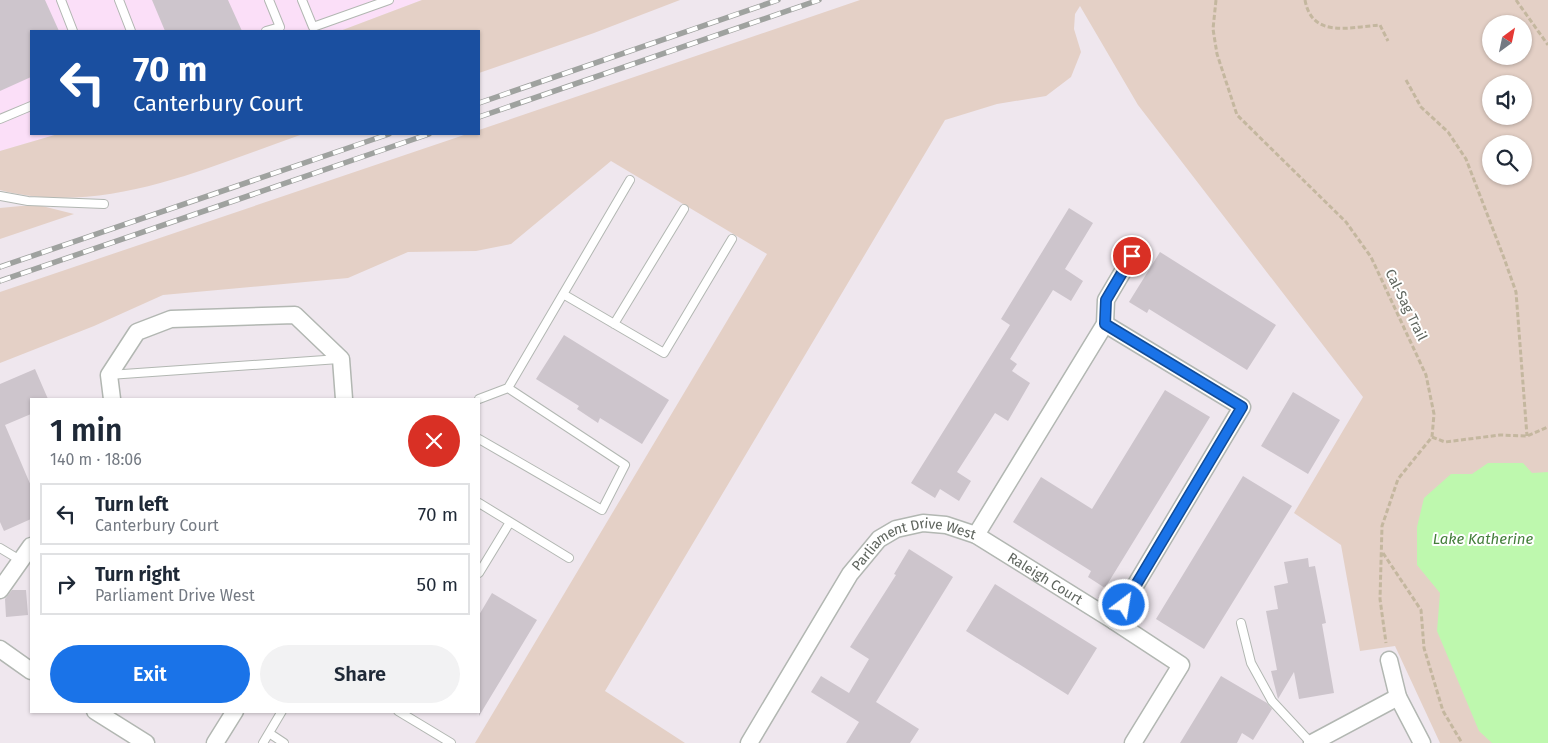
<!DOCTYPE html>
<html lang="en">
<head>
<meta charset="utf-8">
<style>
	body { margin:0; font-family:"Fira Sans",sans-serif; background:#f2f2f3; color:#1f2937; height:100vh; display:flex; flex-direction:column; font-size:19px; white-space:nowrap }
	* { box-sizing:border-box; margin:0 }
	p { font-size:16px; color:#747a83 }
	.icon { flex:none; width:28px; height:28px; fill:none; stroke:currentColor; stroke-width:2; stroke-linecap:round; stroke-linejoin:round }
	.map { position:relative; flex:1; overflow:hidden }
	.sheet { position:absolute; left:30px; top:398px; width:450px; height:315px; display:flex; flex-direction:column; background:#fff; border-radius:0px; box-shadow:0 1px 4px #0004 }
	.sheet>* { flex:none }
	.hud { position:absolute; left:30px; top:30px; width:450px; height:105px; border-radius:0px; box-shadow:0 1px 4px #0004; background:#1a4fa0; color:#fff; overflow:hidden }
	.needle { width:32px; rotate:33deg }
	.fabs { position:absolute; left:1482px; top:15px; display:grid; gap:10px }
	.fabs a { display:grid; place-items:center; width:50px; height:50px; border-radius:50%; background:#fff; box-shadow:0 1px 4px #0004; font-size:25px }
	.pin { position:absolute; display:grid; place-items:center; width:42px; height:42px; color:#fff; margin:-21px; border:2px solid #fff; border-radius:50%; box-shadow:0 1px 5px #0007 }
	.me { position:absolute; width:55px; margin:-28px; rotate:31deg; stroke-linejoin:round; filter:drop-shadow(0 0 4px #0008) }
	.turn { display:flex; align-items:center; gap:18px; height:105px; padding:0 20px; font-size:22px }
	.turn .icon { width:65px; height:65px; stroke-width:2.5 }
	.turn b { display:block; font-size:35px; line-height:42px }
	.round { display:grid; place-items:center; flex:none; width:52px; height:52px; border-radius:26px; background:#f2f2f3 }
	.summary { display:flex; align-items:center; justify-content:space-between; height:85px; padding:0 20px }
	h1 { font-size:30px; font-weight:600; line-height:38px }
	.button { display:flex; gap:10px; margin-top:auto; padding:10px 20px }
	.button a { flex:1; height:58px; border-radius:30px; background:#1a73e8; color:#fff; font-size:20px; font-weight:600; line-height:58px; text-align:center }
	.button a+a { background:#f2f2f3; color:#1f2937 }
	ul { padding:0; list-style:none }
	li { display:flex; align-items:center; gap:15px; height:62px; margin:0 10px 8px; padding:0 10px; border:2px solid #e0e1e3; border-radius:0px }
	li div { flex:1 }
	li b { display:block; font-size:19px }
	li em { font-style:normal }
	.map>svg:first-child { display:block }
	.commercial { fill:#fbdff8 }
	.green { fill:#e4d0c6; fill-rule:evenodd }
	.water { fill:#bef8ae }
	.building { fill:#cdc5cc }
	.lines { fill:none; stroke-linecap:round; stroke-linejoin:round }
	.lane-casing { stroke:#b2b7b2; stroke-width:10 }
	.street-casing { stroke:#b2b7b2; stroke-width:19 }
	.path { stroke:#c4b79f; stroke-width:3; stroke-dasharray:5 2.5; stroke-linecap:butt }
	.lane { stroke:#fff; stroke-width:8 }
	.street { stroke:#fff; stroke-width:16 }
	.rail-casing { stroke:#9fa29f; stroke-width:5.5 }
	.rail { stroke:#fff; stroke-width:4; stroke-dasharray:11; stroke-linecap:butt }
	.route-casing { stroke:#114b97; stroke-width:12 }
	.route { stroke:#1a73e8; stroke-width:9 }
	.labels { text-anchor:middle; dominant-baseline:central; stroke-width:4; stroke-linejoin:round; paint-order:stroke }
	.street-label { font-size:14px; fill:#5f655e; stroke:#fff }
	.water-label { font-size:15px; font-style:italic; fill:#447f3b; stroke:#fff }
</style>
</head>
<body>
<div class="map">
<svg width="1548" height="743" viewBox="0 0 1548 743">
	<rect width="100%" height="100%" fill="#efe7ee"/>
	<path class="commercial" d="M0 0H422L340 31H31V134H58L0 151Z"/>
	<path class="green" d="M422 0H680L594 33 479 73V31H340Z
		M860 0H1548V743H1440L1395 646 1360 651 1341 545 1294 513 1363 397 1138 105 1080 6 1075 14 1074 29 1081 52 1071 77 1046 96 997 104 945 120 605 691 685 743H475L767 254 611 161 511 244 476 251 408 252 348 278 163 295 94 326 0 363V292L467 134H479V130ZM1491 24H1524V56H1491ZM1491 84H1524V116H1491ZM1491 144H1524V176H1491Z
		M58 134H303C207 167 104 217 0 190V151Z
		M21 206H42L74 214 0 239V208Z"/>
	<path class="water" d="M1488 463H1523L1532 473 1548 472V743H1492L1479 731 1437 631 1440 593 1417 565V527L1424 498 1451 474H1472Z"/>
	<path class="building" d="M0 0H45L59 31H31V77L0 91Z
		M152 0H228L242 31H165Z
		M1069 208 1093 223 1065 269 1083 281 1071 301 1053 290 1010 359 1017 364 1012 371 1030 383 1008 421 995 413 957 472 971 481 959 501 940 489 935 498 911 483 1010 325 1001 319Z
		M1160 252 1276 325 1247 370 1149 309 1147 313 1129 302Z
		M564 335 669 400 642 444 600 418 598 423 577 409 579 406 536 379Z
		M35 369 48 399H31V414L5 425 31 486V519L4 531 0 522V384Z
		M1165 390 1210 417 1105 588 1088 577 1091 571 1013 522 1041 477 1092 509Z
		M1293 392 1340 420 1308 474 1261 446Z
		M1243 476 1292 506 1204 649 1156 619Z
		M909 549 953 577 876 702 919 729 910 743H846L859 722 811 692 821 676 849 693 869 659 850 647 896 575 894 574Z
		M1308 558 1309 567 1315 566 1326 623 1322 624 1334 693 1299 699 1294 672 1278 699 1271 671 1277 670 1266 611 1278 609 1274 586 1288 583 1284 562Z
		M995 584 1097 648 1068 695 966 631Z
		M12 590H26L28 615 6 617 5 599Z
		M492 593 537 620 479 716V615Z
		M1221 676 1267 703 1272 709 1253 740 1242 733 1237 743H1180Z"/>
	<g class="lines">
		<g class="lane-casing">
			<path id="lane" d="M61 0 73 31
				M119 0 131 31
				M302 0 313 27 389 0
				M266 31 280 27 269 0
				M0 119 31 106
				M0 196 28 201 104 204
				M563 294 664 353 732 239
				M614 324 684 209
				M109 375 339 359
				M479 399 508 388 630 180
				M479 439 602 510 625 465 508 388
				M479 503 569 558
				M0 548 20 560
				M479 573 510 522
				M1241 623 1251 663 1272 701 1311 743
				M398 711 451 743
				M269 733 284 743
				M263 743 282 711"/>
		</g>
		<g class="street-casing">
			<g id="street">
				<path d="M1105 324 1242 407 1114 621 1181 665 1133 743"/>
				<path d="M112 399 109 375 137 332 171 319 295 315 341 359 344 399"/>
				<path d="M976 535 1105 324 1106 300 1132 256"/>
				<path d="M0 590 31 546"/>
				<path d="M0 649 31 671"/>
				<path d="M1389 660 1398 697 1422 743"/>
				<path d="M95 711 146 743"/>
				<path d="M215 743 235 711"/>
				<path id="s1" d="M749 743 850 574 879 539 896 529 923 523 946 525 976 535 1114 621"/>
				<path d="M1312 743 1398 697"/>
			</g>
		</g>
		<path class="path" d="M1216 0 1213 29 1217 54 1237 115 1346 222 1371 257 1426 375 1434 414 1432 437 1398 479 1382 526 1380 599 1386 643
			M1305 0C1312 39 1350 27 1380 25L1388 41
			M1516 0 1548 45
			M1406 80 1421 107 1448 132 1466 159 1504 258 1516 292 1527 436
			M1432 437 1445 442 1500 435 1527 436 1548 427
			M1383 553 1421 610 1424 648 1443 711 1462 743"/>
		<use href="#lane" class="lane"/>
		<use href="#street" class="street"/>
		<g class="rail-casing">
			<path id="rail" d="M479 103 778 0
				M479 117 819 0
				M0 267 389 134
				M0 281 429 134"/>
		</g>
		<use href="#rail" class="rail"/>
	</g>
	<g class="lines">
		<g class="route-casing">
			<path id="route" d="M1124 605 1242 407 1105 324 1106 300 1132 256"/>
		</g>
		<use href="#route" class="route"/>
	</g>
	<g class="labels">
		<g class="street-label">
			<text transform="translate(1406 305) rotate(64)">Cal-Sag Trail</text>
			<text stroke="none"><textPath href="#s1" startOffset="274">Parliament Drive West</textPath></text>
			<text stroke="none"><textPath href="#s1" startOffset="426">Raleigh Court</textPath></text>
		</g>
		<g class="water-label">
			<text x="1483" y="539">Lake Katherine</text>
		</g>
	</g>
</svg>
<div class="fabs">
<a><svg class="needle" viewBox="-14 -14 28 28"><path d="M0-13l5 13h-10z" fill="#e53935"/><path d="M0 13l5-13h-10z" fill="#747a83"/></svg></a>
<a><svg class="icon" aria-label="sound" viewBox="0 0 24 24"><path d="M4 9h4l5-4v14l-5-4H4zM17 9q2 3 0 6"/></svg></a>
<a><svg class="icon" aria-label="search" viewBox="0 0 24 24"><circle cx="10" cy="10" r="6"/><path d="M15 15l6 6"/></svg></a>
</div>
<div class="pin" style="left:1132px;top:256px;background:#d93025"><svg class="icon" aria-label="arrive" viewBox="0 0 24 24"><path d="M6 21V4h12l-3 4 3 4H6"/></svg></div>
<svg class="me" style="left:1124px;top:605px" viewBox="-20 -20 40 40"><circle r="17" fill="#1a73e8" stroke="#fff" stroke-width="3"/><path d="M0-11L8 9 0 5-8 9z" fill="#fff"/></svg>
<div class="hud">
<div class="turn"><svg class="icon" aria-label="left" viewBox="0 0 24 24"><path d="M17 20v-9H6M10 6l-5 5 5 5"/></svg><div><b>70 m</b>Canterbury Court</div></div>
</div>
<section class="sheet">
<div class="summary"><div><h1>1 min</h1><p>140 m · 18:06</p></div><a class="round" style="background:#d93025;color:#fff"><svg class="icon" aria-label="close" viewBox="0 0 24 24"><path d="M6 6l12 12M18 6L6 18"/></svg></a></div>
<ul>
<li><svg class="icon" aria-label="left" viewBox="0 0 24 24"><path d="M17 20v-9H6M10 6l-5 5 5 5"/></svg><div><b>Turn left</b><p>Canterbury Court</p></div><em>70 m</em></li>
<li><svg class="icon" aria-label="right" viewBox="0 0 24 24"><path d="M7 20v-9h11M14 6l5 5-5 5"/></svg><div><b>Turn right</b><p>Parliament Drive West</p></div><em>50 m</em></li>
</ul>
<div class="button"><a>Exit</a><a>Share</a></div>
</section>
</div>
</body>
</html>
